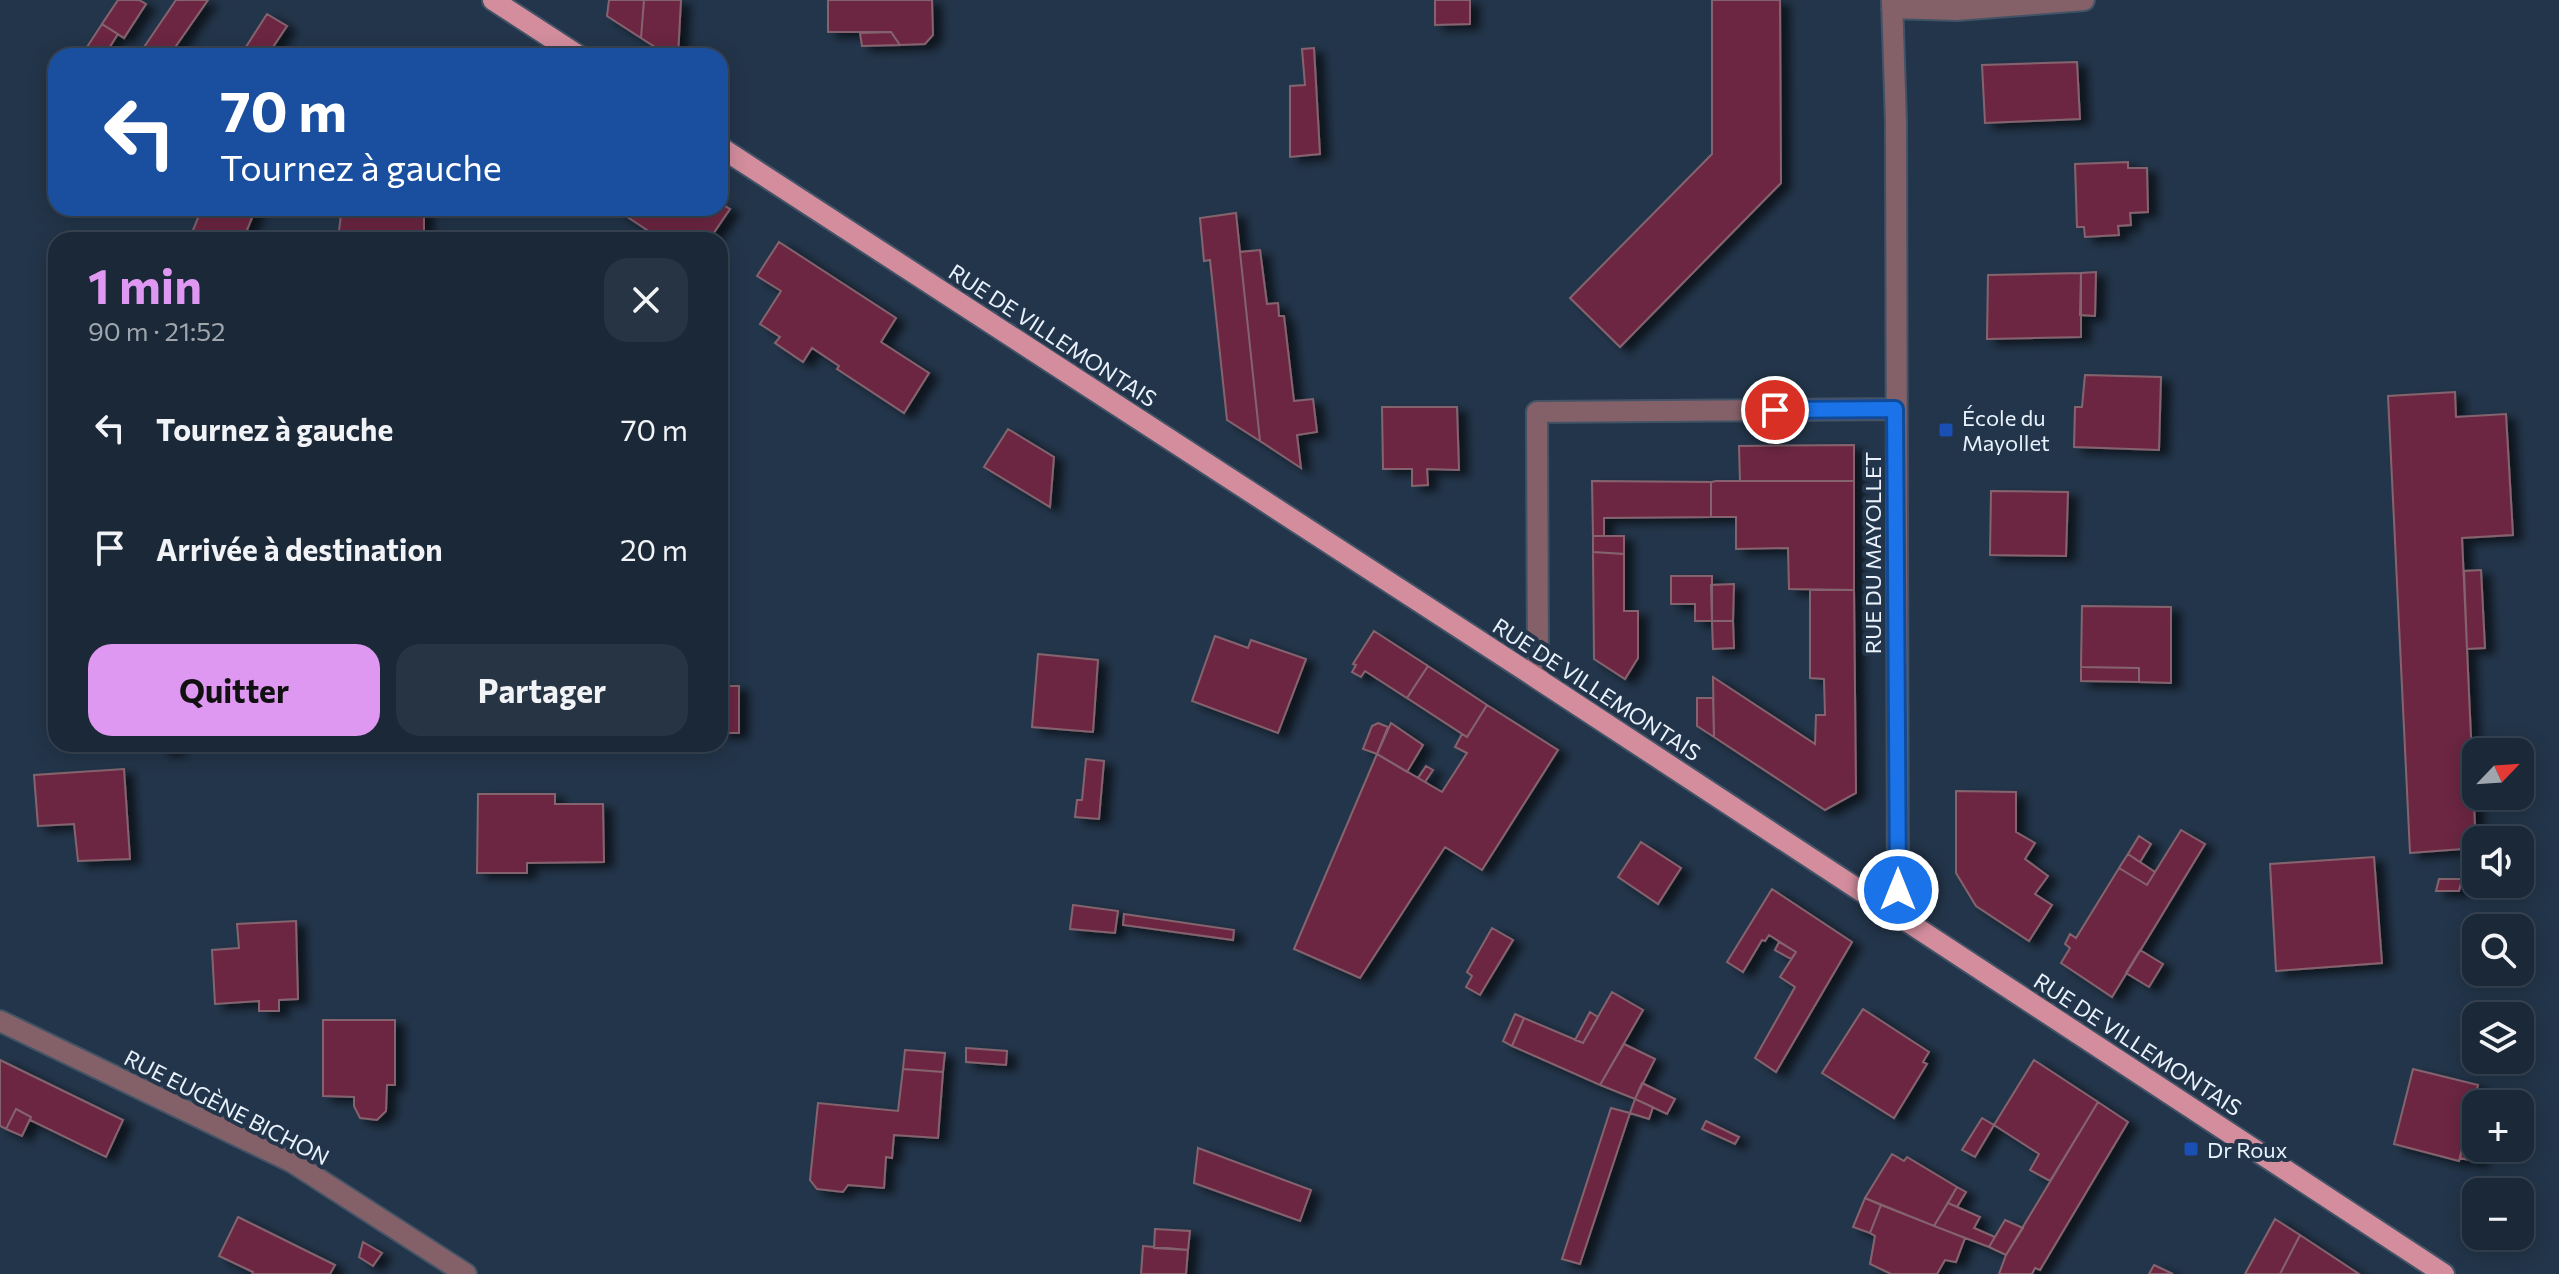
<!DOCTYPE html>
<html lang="fr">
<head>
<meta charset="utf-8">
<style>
	body { margin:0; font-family:Commissioner,sans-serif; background:#273443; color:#f1f3f6; height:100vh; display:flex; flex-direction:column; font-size:30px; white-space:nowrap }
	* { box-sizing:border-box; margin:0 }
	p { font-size:26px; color:#9fa6ae }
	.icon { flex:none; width:44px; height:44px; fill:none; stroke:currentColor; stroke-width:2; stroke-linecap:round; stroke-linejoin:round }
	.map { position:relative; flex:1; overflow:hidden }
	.drawer { position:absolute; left:48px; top:232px; width:680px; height:520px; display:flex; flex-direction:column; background:#1a2838; border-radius:24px; box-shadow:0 4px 20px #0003,0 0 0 2px #384453 }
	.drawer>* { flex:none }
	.hud { position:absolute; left:48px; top:48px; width:680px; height:168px; border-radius:24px; box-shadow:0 4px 20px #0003,0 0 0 2px #384453; background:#1a4fa0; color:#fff; overflow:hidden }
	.needle { width:52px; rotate:65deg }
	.controls { position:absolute; left:2462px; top:738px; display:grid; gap:16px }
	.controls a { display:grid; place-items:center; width:72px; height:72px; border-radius:16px; background:#1a2838; box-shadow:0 4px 20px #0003,0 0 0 2px #384453; font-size:40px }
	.pin { position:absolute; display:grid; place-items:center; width:68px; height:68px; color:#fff; margin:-34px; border:4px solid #fff; border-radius:50%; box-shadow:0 2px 8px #0007 }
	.me { position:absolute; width:88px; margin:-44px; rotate:0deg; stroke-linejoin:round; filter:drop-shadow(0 0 6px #0008) }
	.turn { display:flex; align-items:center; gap:28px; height:168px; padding:0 40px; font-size:36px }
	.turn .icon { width:104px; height:104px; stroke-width:2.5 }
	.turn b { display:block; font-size:56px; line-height:68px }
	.round { display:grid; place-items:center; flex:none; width:84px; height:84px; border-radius:24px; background:#273443 }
	.overview { display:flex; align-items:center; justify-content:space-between; height:136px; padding:0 40px }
	h1 { font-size:48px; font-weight:700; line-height:60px; color:#df98f2 }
	.cta { display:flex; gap:16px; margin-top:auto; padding:16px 40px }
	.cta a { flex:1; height:92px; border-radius:24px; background:#df98f2; color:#111; font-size:32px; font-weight:700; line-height:92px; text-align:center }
	.cta a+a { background:#273443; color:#f1f3f6 }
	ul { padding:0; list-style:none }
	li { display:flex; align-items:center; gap:24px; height:120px; padding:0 40px }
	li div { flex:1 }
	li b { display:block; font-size:30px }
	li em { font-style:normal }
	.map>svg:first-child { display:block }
	.building { fill:#6c2742; stroke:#85646e; stroke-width:2; filter:url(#shadow) }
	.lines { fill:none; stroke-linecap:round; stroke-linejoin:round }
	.minor-casing { stroke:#435366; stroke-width:24 }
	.tertiary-casing { stroke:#435366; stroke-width:24 }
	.primary-casing { stroke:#435366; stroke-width:24 }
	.minor { stroke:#846169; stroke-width:20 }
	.tertiary { stroke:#846169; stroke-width:20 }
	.primary { stroke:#d38d9d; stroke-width:20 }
	.route-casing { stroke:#114b97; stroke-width:20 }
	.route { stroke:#1a73e8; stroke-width:14 }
	.transit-dot { fill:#1a4fb4; stroke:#23354a; stroke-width:3 }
	.labels { text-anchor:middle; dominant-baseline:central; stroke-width:8; stroke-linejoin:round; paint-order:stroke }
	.street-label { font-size:22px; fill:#e8f1fc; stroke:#23354a }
	.poi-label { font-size:22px; fill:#e8f1fc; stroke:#23354a; text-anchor:start }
</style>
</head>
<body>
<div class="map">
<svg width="2559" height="1274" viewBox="0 0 2559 1274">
	<defs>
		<filter id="shadow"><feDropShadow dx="9" dy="5" stdDeviation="4" flood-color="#0009"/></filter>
	</defs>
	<rect width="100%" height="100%" fill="#23354a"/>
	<path class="building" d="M118 0H139L146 4 124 38 102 24Z
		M176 0H208L169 56H138Z
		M609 0H644L641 38 607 16Z
		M644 0H681L678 56H669L641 38Z
		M828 0H932L933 35 925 44 900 45 891 32H828Z
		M1435 0H1470V24L1435 25Z
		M1712 0H1780L1781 183 1620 347 1570 298 1712 154Z
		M267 14 287 26 267 56H254L244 50Z
		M102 24 118 34 104 56H100L87 47Z
		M891 32 900 45 862 46 860 33Z
		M1314 48 1320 154 1290 157V86L1305 85 1302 49Z
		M2077 62 2080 119 1985 123 1982 65Z
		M2128 162V168H2147L2148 212 2130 213 2131 225 2118 226 2119 235 2085 237 2084 227H2077L2075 164Z
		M720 203 730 209 709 240H662L614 208H720Z
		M202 208H256L243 240H189Z
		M342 208H363L362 216 341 214Z
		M363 208H424V240H338L341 214 362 216Z
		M1236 213 1240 252 1260 441 1227 420 1210 260 1204 261 1200 218Z
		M779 242 896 318 881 342 929 373 904 413 837 369 839 366 812 348 803 362 775 343 780 337 760 324 781 291 757 276Z
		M1260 250 1267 304 1278 303 1279 316H1284L1294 401 1313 399 1317 432 1297 435 1301 468 1260 441 1240 252Z
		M2096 272 2095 316 2080 315 2081 273Z
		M2081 273V337L1987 339 1988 275Z
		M2085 375 2161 377 2159 450 2074 447 2075 407H2082Z
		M2455 392 2456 417 2506 414 2513 535 2462 538 2476 848 2410 853 2388 396Z
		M1382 407H1457L1459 470 1427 469 1428 485 1412 486V469H1383Z
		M1008 429 1054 457 1050 507 984 467Z
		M1854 445V481H1740L1739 446Z
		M1592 481 1711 482V517L1604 518V536H1593Z
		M1716 481H1854V590L1789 589 1788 548 1736 549V517H1711V482Z
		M1991 491 2068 492 2066 556 1990 555Z
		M1593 536H1624V554L1593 552Z
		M1593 552 1624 554V611H1638V658L1625 679 1594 659Z
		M2481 570 2485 648 2467 649 2464 571Z
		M1671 576H1712V621H1695V604H1671Z
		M1734 584 1733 621H1712L1711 585Z
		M1810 590H1854L1856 793 1825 810 1714 737 1713 677 1815 744 1816 715H1825L1824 679 1810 678Z
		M2082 606 2171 607V683L2139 682V668L2081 667Z
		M1712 621H1733L1734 648 1713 649Z
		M1374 631 1428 666 1407 698 1365 671 1361 677 1352 672 1356 665 1353 664Z
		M1215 636 1248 648 1251 640 1306 659 1278 733 1192 701Z
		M1038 654 1098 660 1093 732 1032 727Z
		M1428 666 1487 705 1467 737 1407 698Z
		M2081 667 2139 668V682L2081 681Z
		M720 686H739V733H720Z
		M1697 698H1713L1714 737 1697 726Z
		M1487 705 1558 750 1482 870 1445 847 1360 978 1294 949 1377 754 1442 792 1467 753 1455 747 1462 734 1467 737Z
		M1378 723 1388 727 1377 754 1363 749 1372 726Z
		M1391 723 1423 745 1407 772 1377 754Z
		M160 744H176V750L161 751Z
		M1086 759 1104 761 1099 819 1075 817 1077 800H1082Z
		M1426 766 1433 770 1425 782 1418 778Z
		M124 769 130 859 78 861 74 824 38 826 34 775Z
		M1956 791 2016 792V832L2035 843 2025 859 2048 876 2035 894 2052 905 2029 941 1976 906 1956 873Z
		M478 794H555V804H603L604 862 527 863V873H477Z
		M2181 830 2205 844 2112 997 2061 963 2070 948 2065 944 2070 934 2076 938 2119 868 2147 885Z
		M2139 836 2151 844 2140 862 2128 854Z
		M1641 842 1681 868 1658 904 1618 877Z
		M2128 854 2155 872 2147 885 2119 868Z
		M2374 857 2382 963 2276 971 2270 864Z
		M2439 879H2462L2459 891H2436Z
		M1772 889 1852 942 1776 1072 1755 1058 1795 987 1780 977 1796 952 1769 935 1765 941 1762 940 1743 972 1727 962Z
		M1073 905 1118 911 1115 933 1070 929Z
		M1124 914 1234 930 1233 940 1123 925Z
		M296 921 298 999 279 1000V1011H259V1001L215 1004 212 950 239 948 237 924Z
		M1492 928 1513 940 1480 995 1466 987 1472 976 1467 972Z
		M1779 942 1796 952 1791 959 1775 950Z
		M2140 950 2163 964 2149 987 2126 973Z
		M1612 992 1643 1010 1600 1085 1512 1046 1524 1018 1583 1043Z
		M1863 1009 1929 1052 1923 1062 1927 1064 1894 1118 1822 1073Z
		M1590 1012 1598 1017 1583 1043 1575 1040Z
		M1515 1014 1524 1018 1512 1046 1503 1041Z
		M323 1020H395V1085H387L386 1111 377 1120 360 1118 354 1106V1097L323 1096Z
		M1624 1044 1655 1059 1635 1099 1600 1085Z
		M966 1048 1007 1051 1006 1065 966 1062Z
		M905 1050 945 1053 943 1072 903 1069Z
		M0 1060 123 1120 106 1157 30 1120 31 1117 16 1109 6 1129 0 1126Z
		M2034 1060 2098 1102 2050 1181 2030 1170 2039 1154 1994 1125Z
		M903 1069 943 1072 938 1138 894 1135 892 1158 886 1157 884 1188 848 1185 843 1192 817 1189 810 1180 818 1103 898 1111Z
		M2413 1069 2478 1085 2459 1161 2394 1144Z
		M1642 1083 1675 1099 1667 1114 1635 1099Z
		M1635 1099 1653 1107 1649 1119 1630 1113Z
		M2098 1102 2128 1122 2040 1270 2035 1268 2032 1274H1999L2006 1255Z
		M1611 1108 1630 1113 1580 1264 1562 1259Z
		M16 1109 31 1117 22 1136 6 1129Z
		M1982 1118 1994 1125 1975 1157 1962 1150Z
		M1706 1121 1739 1137 1735 1144 1702 1129Z
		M2469 1123 2476 1124V1148H2481L2478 1162 2460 1158Z
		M1198 1148 1311 1190 1300 1221 1194 1183Z
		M1892 1154 1904 1161 1907 1157 1957 1187 1934 1226 1865 1198Z
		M1957 1187 1966 1192 1957 1207 1948 1203Z
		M1865 1198 1881 1205 1870 1233 1853 1227Z
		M1948 1203 1980 1217 1974 1228 1995 1237 1989 1247 1934 1226Z
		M1881 1205 1965 1238 1956 1262 1945 1260 1937 1274H1891L1870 1264 1875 1236 1870 1233Z
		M238 1217 335 1265 330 1274H252L253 1272 219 1256Z
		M2275 1219 2300 1235 2280 1274H2245Z
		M2005 1220 2023 1228 2006 1255 1989 1247Z
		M1155 1229 1190 1231 1188 1250 1154 1248Z
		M2300 1235 2359 1274H2280Z
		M363 1242 382 1253 373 1266 359 1257Z
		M1143 1246 1188 1250 1186 1274H1141Z
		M2154 1265 2173 1274H2149Z"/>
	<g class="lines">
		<g class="minor-casing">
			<path id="minor" d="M1892 0 1896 123 1898 915
				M1892 8 1957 10 2084 0
				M1538 679 1537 412 1895 409"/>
		</g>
		<g class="tertiary-casing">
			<path id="tertiary" d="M0 1021 292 1162 466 1274"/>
		</g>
		<g class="primary-casing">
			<path id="primary" d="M493 0 579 56
				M720 147 1538 679 2444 1274"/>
		</g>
		<use href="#minor" class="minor"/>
		<use href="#tertiary" class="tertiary"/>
		<use href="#primary" class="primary"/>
	</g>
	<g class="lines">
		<g class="route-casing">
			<path id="route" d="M1775 410 1895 409 1898 890"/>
		</g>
		<use href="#route" class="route"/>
	</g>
	<g class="transit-dot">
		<rect x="1938" y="422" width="16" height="16" rx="4"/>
		<rect x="2183" y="1141" width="16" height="16" rx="4"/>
	</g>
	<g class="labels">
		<g class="street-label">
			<text transform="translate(1053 335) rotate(33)">RUE DE VILLEMONTAIS</text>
			<text transform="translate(1872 553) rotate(-90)">RUE DU MAYOLLET</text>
			<text transform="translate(1597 689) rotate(33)">RUE DE VILLEMONTAIS</text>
			<text transform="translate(2138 1044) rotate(33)">RUE DE VILLEMONTAIS</text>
			<text transform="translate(227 1107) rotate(27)">RUE EUGÈNE BICHON</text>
		</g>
		<g class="poi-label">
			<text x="1962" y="417">École du<tspan x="1962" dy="25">Mayollet</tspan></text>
			<text x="2207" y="1149">Dr Roux</text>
		</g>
	</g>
</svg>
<div class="controls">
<a><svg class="needle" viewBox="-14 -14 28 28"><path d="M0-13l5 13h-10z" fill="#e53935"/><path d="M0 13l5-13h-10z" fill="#9fa6ae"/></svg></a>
<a><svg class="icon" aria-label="sound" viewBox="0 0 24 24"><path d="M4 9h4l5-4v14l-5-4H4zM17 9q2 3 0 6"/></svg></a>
<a><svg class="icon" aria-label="search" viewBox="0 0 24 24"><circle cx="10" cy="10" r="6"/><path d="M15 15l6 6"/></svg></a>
<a><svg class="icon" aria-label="layers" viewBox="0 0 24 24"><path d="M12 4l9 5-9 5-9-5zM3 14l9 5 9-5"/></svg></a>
<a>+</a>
<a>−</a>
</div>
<div class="pin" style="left:1775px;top:410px;background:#d93025"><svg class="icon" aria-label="arrive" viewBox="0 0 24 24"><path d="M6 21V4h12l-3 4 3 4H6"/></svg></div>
<svg class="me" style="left:1898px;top:890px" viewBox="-20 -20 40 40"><circle r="17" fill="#1a73e8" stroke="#fff" stroke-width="3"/><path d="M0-11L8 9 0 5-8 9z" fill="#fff"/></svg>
<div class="hud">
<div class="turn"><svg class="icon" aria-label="left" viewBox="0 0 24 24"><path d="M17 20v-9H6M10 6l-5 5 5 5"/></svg><div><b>70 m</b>Tournez à gauche</div></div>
</div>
<section class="drawer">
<div class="overview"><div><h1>1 min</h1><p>90 m · 21:52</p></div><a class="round"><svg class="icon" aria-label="close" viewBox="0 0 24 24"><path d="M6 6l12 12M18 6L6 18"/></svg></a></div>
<ul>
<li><svg class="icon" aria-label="left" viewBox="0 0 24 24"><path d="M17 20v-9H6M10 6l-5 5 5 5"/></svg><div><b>Tournez à gauche</b></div><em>70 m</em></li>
<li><svg class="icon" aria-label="arrive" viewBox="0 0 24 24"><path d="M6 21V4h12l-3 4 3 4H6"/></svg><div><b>Arrivée à destination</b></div><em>20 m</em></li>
</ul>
<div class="cta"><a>Quitter</a><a>Partager</a></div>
</section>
</div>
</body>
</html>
